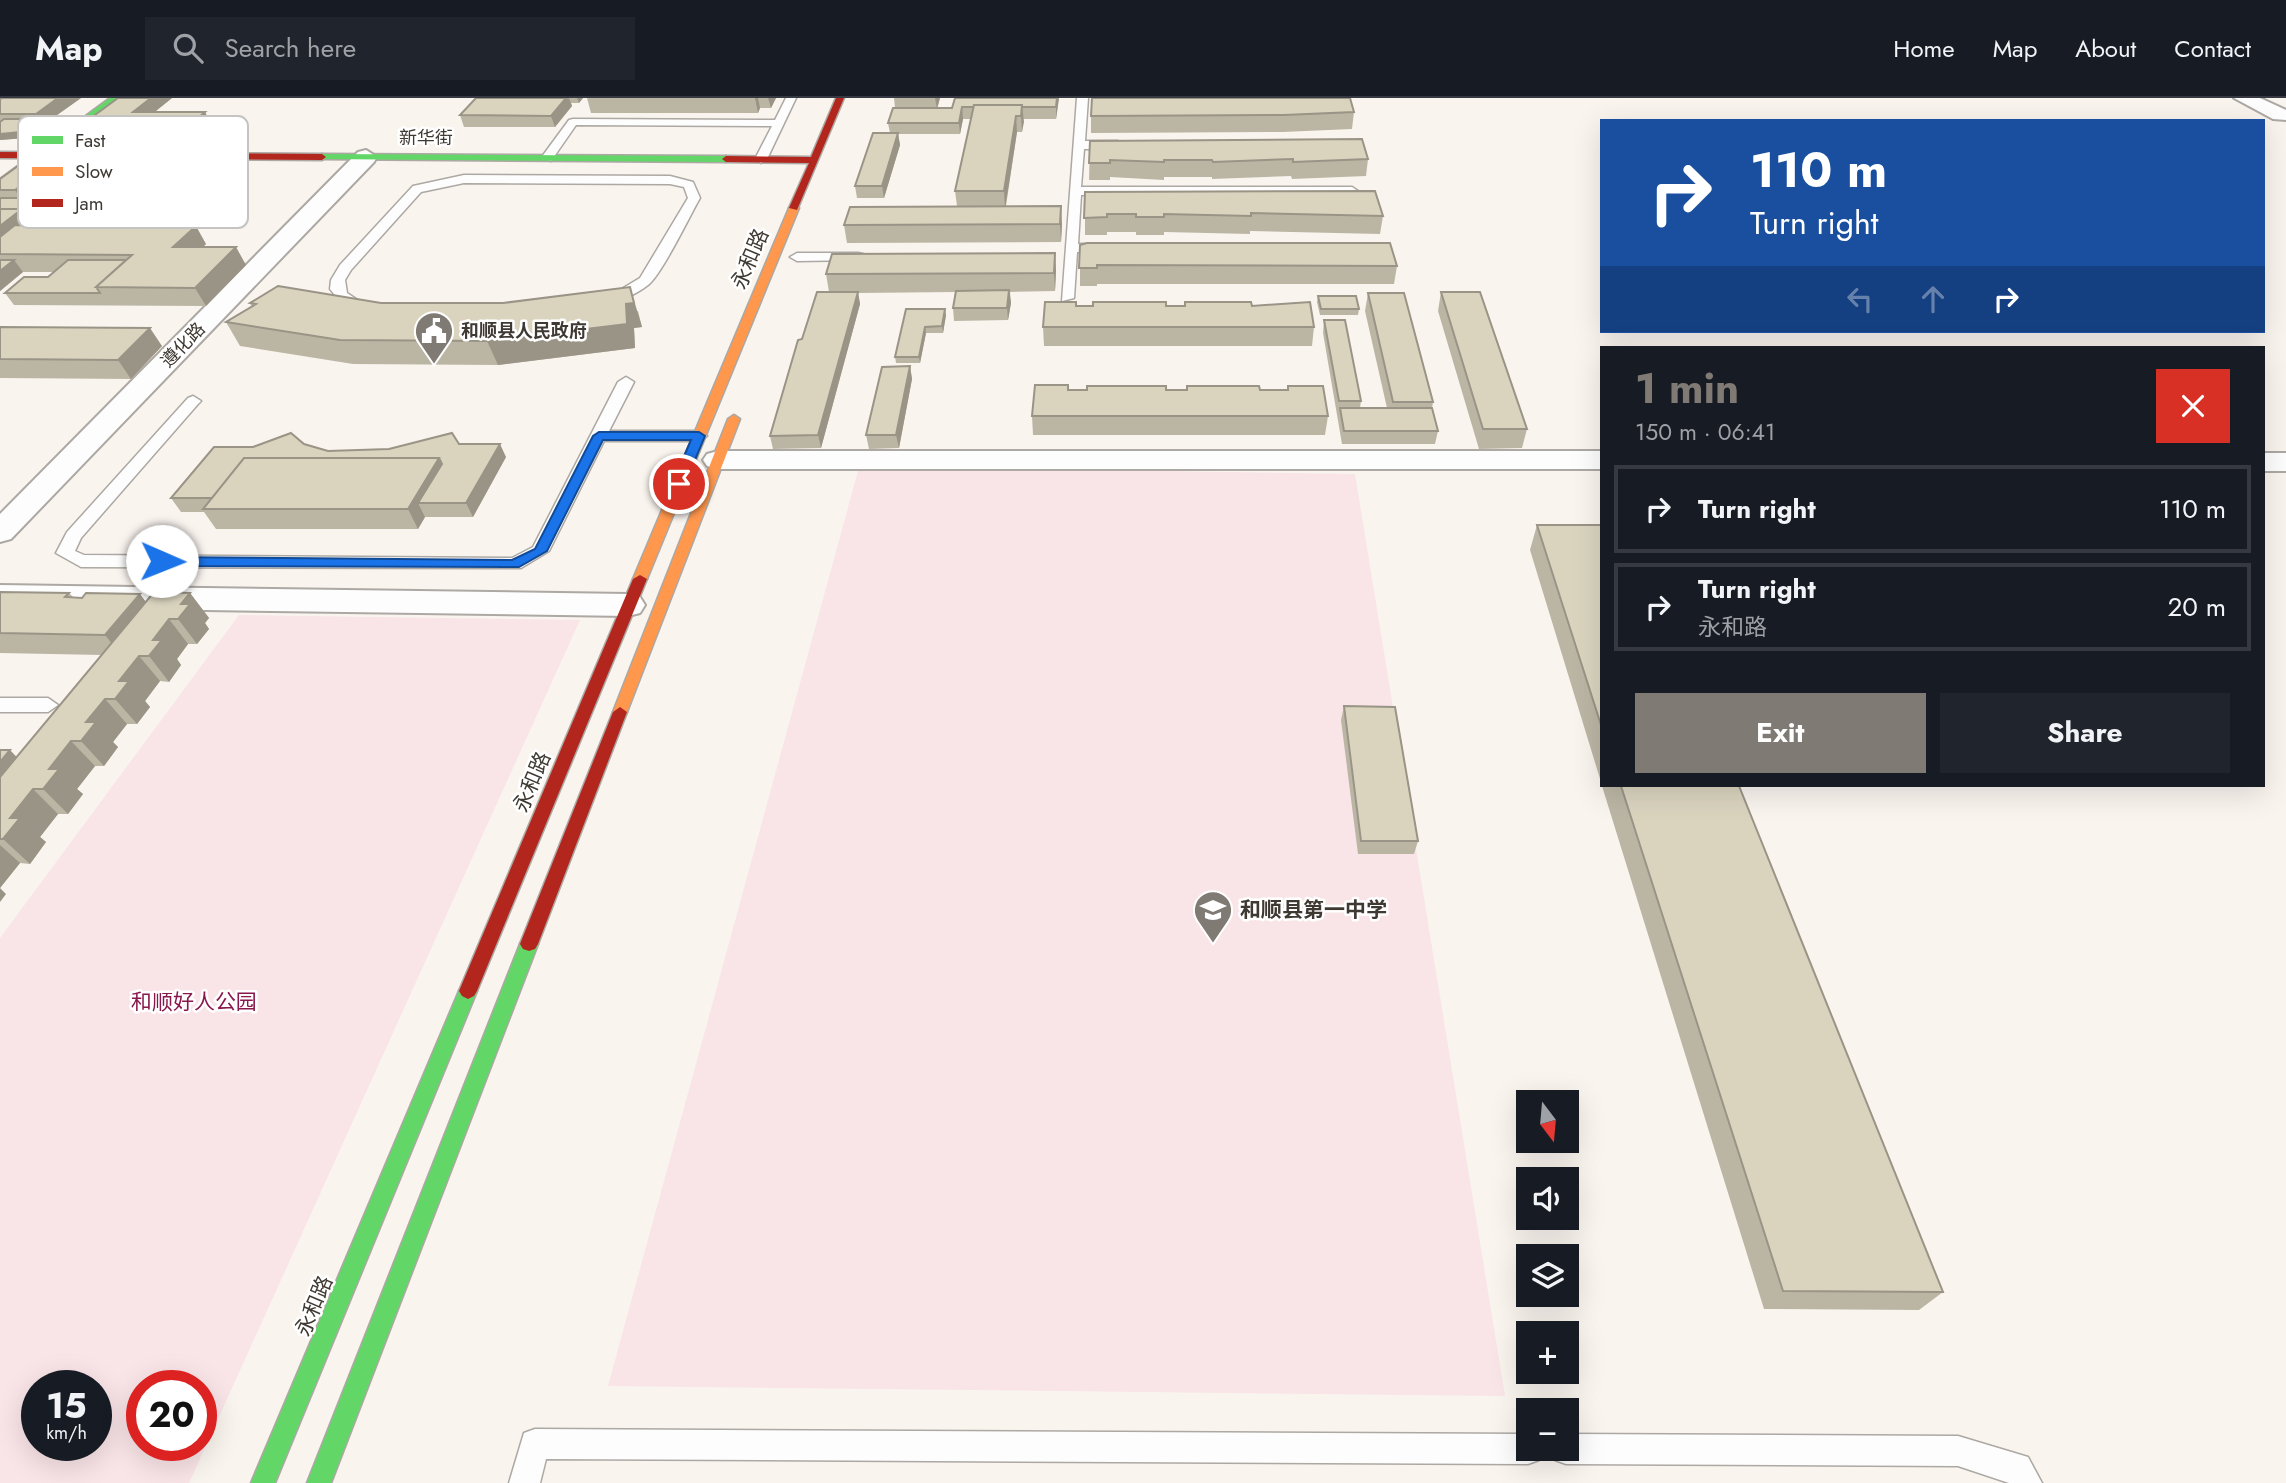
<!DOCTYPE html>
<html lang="en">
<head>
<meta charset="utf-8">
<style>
	body { margin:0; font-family:Jost,"Noto Sans SC",sans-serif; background:#20242c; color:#f1f3f6; height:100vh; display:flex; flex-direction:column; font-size:26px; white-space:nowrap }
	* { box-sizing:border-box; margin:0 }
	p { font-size:23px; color:#9ea1a6 }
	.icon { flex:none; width:38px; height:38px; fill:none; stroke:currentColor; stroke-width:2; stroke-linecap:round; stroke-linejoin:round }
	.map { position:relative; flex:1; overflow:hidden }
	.sheet { position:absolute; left:1600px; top:248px; width:665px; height:441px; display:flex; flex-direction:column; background:#171b24; border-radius:0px; box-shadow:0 7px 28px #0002 }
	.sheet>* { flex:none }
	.top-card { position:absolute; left:1600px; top:21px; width:665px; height:214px; border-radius:0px; box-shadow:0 7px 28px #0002; background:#1a4fa0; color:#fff; overflow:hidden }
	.needle { width:46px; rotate:164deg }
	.tools { position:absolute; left:1516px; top:992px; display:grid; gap:14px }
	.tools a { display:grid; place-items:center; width:63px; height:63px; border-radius:0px; background:#171b24; box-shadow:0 7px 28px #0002; font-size:35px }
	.speed { position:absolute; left:21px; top:1272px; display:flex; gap:14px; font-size:35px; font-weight:700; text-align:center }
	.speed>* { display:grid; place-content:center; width:91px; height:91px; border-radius:50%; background:#171b24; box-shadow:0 7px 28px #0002; line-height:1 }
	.speed small { font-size:18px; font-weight:400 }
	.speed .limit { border:10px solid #d22; background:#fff; color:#111 }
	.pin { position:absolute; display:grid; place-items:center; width:60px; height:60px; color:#fff; margin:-30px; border:4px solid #fff; border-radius:50%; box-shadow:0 2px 7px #0007 }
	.me { position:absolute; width:77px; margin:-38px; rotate:91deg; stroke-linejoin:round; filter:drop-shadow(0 0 5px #0008) }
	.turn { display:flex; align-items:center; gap:24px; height:147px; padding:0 35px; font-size:32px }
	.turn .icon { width:91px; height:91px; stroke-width:2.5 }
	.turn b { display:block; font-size:49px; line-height:60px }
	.lanes { display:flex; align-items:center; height:66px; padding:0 35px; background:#0003; justify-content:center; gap:35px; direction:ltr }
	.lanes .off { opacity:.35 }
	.round { display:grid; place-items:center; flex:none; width:74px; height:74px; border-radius:0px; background:#20242c }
	.summary { display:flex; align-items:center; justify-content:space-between; height:119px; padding:0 35px }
	h1 { font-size:42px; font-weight:700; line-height:52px; color:#807a75 }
	.button { display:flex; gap:14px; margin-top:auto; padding:14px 35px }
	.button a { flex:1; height:80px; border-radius:0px; background:#807a75; color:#fff; font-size:28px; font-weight:700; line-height:80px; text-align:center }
	.button a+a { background:#20242c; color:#f1f3f6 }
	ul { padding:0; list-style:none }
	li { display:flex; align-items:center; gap:21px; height:88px; margin:0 14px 10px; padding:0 21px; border:4px solid #363941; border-radius:0px }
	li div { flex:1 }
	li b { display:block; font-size:26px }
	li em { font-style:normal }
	header { display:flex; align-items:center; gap:42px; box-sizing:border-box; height:98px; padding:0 35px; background:#171b24; border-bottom:2px solid #363941 }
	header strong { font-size:33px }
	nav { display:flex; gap:38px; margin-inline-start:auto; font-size:24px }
	.search { width:490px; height:63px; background:#20242c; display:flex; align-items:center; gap:18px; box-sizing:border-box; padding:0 24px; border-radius:0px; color:#9ea1a6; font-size:26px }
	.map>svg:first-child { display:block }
	.green { fill:#f9e4e7; fill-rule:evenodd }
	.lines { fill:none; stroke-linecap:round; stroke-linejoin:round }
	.lane-casing { stroke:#aca8a3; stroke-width:3 }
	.street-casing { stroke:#aca8a3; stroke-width:4 }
	.fast-casing { stroke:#aca8a3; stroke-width:3 }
	.slow-casing { stroke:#aca8a3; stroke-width:3 }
	.jam-casing { stroke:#aca8a3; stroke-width:3 }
	.lane { fill:#fefdfd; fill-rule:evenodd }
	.street { fill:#fefdfd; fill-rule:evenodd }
	.fast { fill:#63d668; fill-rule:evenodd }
	.slow { fill:#ff974d; fill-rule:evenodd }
	.jam { fill:#b3261e; fill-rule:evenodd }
	.wall { fill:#bbb6a4; fill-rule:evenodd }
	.shaded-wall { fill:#999486 }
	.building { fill:#dad4bf; stroke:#999486; stroke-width:2 }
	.route { fill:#1a73e8; stroke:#114b97; stroke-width:2 }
	.labels { text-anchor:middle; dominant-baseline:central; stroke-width:5; stroke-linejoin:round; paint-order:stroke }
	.far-street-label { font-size:18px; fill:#3f3933; stroke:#fff }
	.far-poi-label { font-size:18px; font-weight:bold; fill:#3f3933; stroke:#fff; text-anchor:start }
	.street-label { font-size:21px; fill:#3f3933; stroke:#fff }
	.poi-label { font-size:21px; font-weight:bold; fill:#3f3933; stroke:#fff; text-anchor:start }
	.park-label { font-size:21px; fill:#89184d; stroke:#fff }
	.key { fill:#fff; stroke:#c5c4c2; stroke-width:2 }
	.key-label { font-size:19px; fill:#3f3933 }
</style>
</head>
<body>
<header>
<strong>Map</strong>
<div class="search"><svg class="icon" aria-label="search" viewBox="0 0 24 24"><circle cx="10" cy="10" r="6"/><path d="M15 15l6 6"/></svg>Search here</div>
<nav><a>Home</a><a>Map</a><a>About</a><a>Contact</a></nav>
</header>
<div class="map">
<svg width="2286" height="1385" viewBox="0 0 2286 1385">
	<rect width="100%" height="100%" fill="#faf4ef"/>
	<path class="green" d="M1104 372 1355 376 1505 1298 608 1288 858 373Z
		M239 517 580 522 189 1385H0V840ZM37 1288H96V1348H37ZM142 1288H201V1348H142Z"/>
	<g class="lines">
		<g class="lane-casing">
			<path id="lane" d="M786 0H796L767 61 761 65 755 61 772 28 576 27 551 63 541 60 569 22 573 21 775 22Z
				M1077 0H1088L1085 43H1118L1124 47 1118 51H1084L1081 89H1352L1358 93 1352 97H1081L1078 146H1108L1115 150 1108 154H1077L1074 200 1062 203Z
				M464 77 670 78 693 84 700 100C689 119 662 176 648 187 590 232 377 258 330 191L331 182 340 167 413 88ZM464 85 670 86 684 89 688 100 640 180 615 195 554 214 498 223 397 220 371 211 347 195 345 182 351 172 421 94Z
				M858 155 863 156V162L797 163 790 159 797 155Z
				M626 279 634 284 609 333H699L707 338 699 343H604L549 453 521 470 81 469 56 455 67 434 188 300 193 298 201 303 198 306 81 440 75 453 84 457 512 460 533 449 618 284Z
				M0 600H48L58 607 48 614H0Z
				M535 1331 1528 1336V1351H1543L1539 1362 1528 1366 546 1361 540 1385H509L524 1335Z
				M1566 1336 1958 1338 2028 1359 2042 1385H2009L1958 1368 1566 1366 1555 1362 1551 1351H1566Z"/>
		</g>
		<g class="street-casing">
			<path id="street" d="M2234 0H2260L2286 12V22L2273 21Z
				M366 52 377 59 374 64 11 441 0 444V416L358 54Z
				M718 353H1601V371H718L707 368 703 362 707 356Z
				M2263 355H2286V373H2263Z
				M0 487 628 496 640 499 645 507 640 515 628 518 0 509Z"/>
		</g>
		<g class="fast-casing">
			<path id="fast" d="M110 0H119L0 88V81Z
				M322 56 726 58 730 61 726 64 319 61V57Z
				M529 839 535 841 538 846 331 1385H307L520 846 523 841Z
				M468 885 474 888 477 893 275 1385H251L459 893 462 888Z"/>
		</g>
		<g class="slow-casing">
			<path id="slow" d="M794 107 799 110 647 481 640 485 635 484 633 481 789 110Z
				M734 317 740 321 627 614 625 618H615L613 614 728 321Z"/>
		</g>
		<g class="jam-casing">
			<path id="jam" d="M836 0H844L797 112 789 110 809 65 726 64 722 61 726 58 811 59Z
				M0 54 322 56 326 59 322 62 0 60Z
				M640 477 647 481 477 893 474 898 468 901 462 898 459 893 633 481Z
				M620 609 627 614 538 846 535 851 529 853 523 851 520 846 613 614Z"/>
		</g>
		<use href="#lane" class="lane"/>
		<use href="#street" class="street"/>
		<use href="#fast" class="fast"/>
		<use href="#slow" class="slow"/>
		<use href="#jam" class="jam"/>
	</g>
	<path class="wall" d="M81 0 25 40 0 42V1Z
		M118 0H172L154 14H205L211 26 191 43H83L76 31Z
		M476 0H583L579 5H571L572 8 555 29H464L460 17Z
		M587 0H776L771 10H760L758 15H591Z
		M894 0H940L937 10H952L955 0H1059L1056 21H1023L1022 34H1017L1006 108 1062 126 1061 144 847 145 844 127 957 108 955 93 971 21H963L960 36H898L900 47 884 100H857L855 88 890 35 888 25 895 10Z
		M1354 14 1352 31 1283 34 1091 35V18Z
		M1090 43 1368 61 1366 78 1292 81 1291 78 1212 81V79H1164V82L1110 79V82H1089Z
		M137 50 142 58 178 70 110 127H79L73 116 60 127 206 146 203 149 246 167 206 208 14 207 5 195 48 179 53 174H23L0 193V81ZM52 90H72L65 95H45Z
		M1085 94 1383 118 1380 136 1250 133V136L1164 134V137H1136V134H1107V137H1085Z
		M1080 147 1397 168 1394 186H1097V188H1080Z
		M1055 155 1056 173 1055 193 1010 194 1011 205 1008 222 954 223 953 210 955 194 858 195 860 206 821 350 773 351 770 338 802 241 829 194 826 176Z
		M1441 194 1527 331 1522 350 1479 351 1438 213Z
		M1368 195 1433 304 1432 310 1438 333 1435 346H1342L1323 235 1324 222 1361 303 1360 310H1387L1365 213Z
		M1318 198 1359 211 1358 217H1320L1317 204Z
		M250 205H381L638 213 642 229 634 230 635 250 498 267 353 266 240 248 226 224 252 209Z
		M1076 208H1252L1314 229 1312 248H1044L1043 229Z
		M906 211 946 217 943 235H926L920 265H896L895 259Z
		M0 229 162 248 131 281 0 280Z
		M910 268 912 281 899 350 869 351 866 337Z
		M1288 288 1328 318 1325 337H1033L1032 318 1069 292H1287Z
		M304 346 328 353 389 351 459 346 506 359 473 419H425L418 431H216L204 414H181L171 400 253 349Z
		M1537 427H1601V684L1530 452Z
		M0 494 69 495 73 499 146 504 190 495 209 520 205 525 209 531 197 546H188L177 561 181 567 169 584 160 583 145 603 150 609 137 626H127L113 644 118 649 104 668H95L77 691 83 696 68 716H58L40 739 46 744 30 766 20 765 0 790V652L17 659 102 557 0 555Z
		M1344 608 1418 743 1414 756H1358L1341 622Z
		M1602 688H1739L1943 1194 1919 1212 1764 1211Z"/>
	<path class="shaded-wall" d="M58 0H81L43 27 36 16Z
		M151 0H172L140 26 133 14Z
		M566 0H569L572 8 555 29 551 18Z
		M577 0H583L579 5Z
		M755 0H758L760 10 758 15Z
		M768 0H776L771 10Z
		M935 0H940L937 11Z
		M1057 0H1059L1056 21V9Z
		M1022 7 1024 24 1022 34 1021 18Z
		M962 9 963 21 960 36 959 25Z
		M205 14 211 26 191 43 185 31Z
		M1016 18 1017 34 1005 111 1004 93Z
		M39 21 43 27 25 40 0 42V36Z
		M898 35 900 47 884 100 882 88Z
		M137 50 147 67 119 90 108 73Z
		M171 58 178 70 110 127 103 115Z
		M40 73 52 90 26 110 15 92Z
		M94 90 98 96 72 115 73 116 60 127 52 115 70 100Z
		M1061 108 1062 126 1061 144 1060 126Z
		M22 111 34 129 0 156V128Z
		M196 128 206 146 184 167 173 149Z
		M236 149 246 167 206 208 195 190Z
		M1055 155 1056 173 1055 193 1054 175Z
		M14 162 23 174 0 193V173Z
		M630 189 642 229 634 230 635 250 498 267 487 243 626 206Z
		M1009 192 1011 205 1008 222 1007 210Z
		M858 194 860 206 821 350 818 337Z
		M945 211 946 217 943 235 942 228Z
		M925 229 926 235 920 265 919 259Z
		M150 230 162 248 131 281 118 262Z
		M910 268 912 281 899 350 896 337Z
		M500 346 506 359 473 419 466 405Z
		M439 360 449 380 418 405 425 419 418 431 408 411Z
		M190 495 209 520 205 525 209 531 197 546 178 521 181 506Z
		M140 496 155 516 121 557 105 537Z
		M169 521 188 546 177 561 181 567 169 584 149 558 153 542Z
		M139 558 160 583 145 603 150 609 137 626 115 601 119 583Z
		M105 601 127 626 113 644 118 649 104 668 81 643 86 624Z
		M71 643 95 668 77 691 83 696 68 716 43 691 49 671Z
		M10 652 29 672 0 707V657Z
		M33 691 58 716 40 739 46 744 30 766 3 741 10 720Z
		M0 747 20 765 0 790Z
		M0 790 6 796 0 804Z"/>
	<path class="building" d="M2 0H58L36 16H0V1Z
		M118 0H151L133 14H205L185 31H76Z
		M476 0H566L551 18 460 17Z
		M955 0H1057L1056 9H1022V7H974L973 9H962L959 25H888L893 10H952Z
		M1092 0H1350L1354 14 1284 17 1091 18Z
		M974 7H1022L1021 18H1016L1004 93H955Z
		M4 21H39L21 34 0 36V24Z
		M873 35H898L882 88H855Z
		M1362 41 1368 61 1293 64V61L1213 64 1212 62H1164V64L1110 62V65H1089L1090 43Z
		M43 50H137L108 73H40L15 92H0V81Z
		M1375 93 1383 118 1251 115V118L1164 116V119H1136V116H1107V119L1084 120 1085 94Z
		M0 100H70L52 115H24L22 111H0Z
		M1061 108 1060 126 844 127 850 109Z
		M0 111H22L0 128Z
		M15 127 196 128 173 149H236L195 190 96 189 132 157 0 156V139Z
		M1087 145H1390L1397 168 1097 167V170H1079L1080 147Z
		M1055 155 1054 175 826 176 832 156Z
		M0 162H14L0 173Z
		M68 162H126L96 189 100 195H5L24 179H48Z
		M278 188 381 205H503L630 189 634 205 626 206 627 226 487 243 340 242 226 224 256 206 250 205Z
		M1009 192 1007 210H953L956 193Z
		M817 194H858L818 337 770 338 798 242 802 241Z
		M1441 194H1480L1527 331H1483Z
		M1368 195H1404L1433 304H1393Z
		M1318 198H1356L1359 211H1321Z
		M1045 204H1076V208H1093V204H1166V208H1185V204H1251L1252 208 1310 204 1314 229H1043Z
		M906 211H945L942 228 925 229 919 259H895Z
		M1324 222H1345L1361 303H1339Z
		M0 229 150 230 118 262 0 261Z
		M910 268 896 337H866L882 269Z
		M1035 287H1068V292H1087V288H1166V292H1187V288H1259L1260 292H1288V288H1323L1328 318H1032Z
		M1340 310H1432L1438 333H1344Z
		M291 335 304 346 328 353 389 351 452 335 459 346H500L466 405H418L442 366 439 360H244L212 400H171L214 349H253Z
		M244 360H439L408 411H203Z
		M1537 427H1601V627Z
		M0 494 69 495 65 499 82 500 86 495 140 496 105 537 0 535Z
		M154 494 190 495 181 506H190L178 521H169L153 542H162L149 558H139L119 583H129L115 601H105L86 624H96L81 643H71L49 671H59L43 691H33L10 720H20L3 741H0V679Z
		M1344 608 1395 609 1418 743H1361Z
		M0 652H10L0 664Z
		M1621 688H1739L1943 1194 1783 1193Z"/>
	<path class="route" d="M599 334H699L705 338 685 386 679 390 672 386 691 342H603L547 453 519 469 162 468 155 463 162 459 512 462 535 451 593 338Z"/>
	<defs>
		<g id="civic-pin" transform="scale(2.0125)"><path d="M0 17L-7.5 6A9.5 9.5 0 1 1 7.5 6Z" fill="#807a75" stroke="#fff"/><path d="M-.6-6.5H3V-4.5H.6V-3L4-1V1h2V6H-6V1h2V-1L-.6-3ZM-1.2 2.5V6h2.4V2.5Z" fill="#fff"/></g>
		<g id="school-pin" transform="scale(2.0125)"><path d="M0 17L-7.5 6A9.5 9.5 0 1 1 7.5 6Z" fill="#807a75" stroke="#fff"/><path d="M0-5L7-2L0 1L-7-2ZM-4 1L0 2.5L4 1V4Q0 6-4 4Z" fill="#fff"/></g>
	</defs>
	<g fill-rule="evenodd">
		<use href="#civic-pin" x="434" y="233"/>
		<use href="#school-pin" x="1213" y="812"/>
	</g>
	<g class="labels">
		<g class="far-street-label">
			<text x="426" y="40">新华街</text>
			<text transform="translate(183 247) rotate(-46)">遵化路</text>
		</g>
		<g class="far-poi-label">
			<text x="461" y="233">和顺县人民政府</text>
		</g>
		<g class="street-label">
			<text transform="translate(750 161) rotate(-67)">永和路</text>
			<text transform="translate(532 684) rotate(-67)">永和路</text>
			<text transform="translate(314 1208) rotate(-67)">永和路</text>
		</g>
		<g class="poi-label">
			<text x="1240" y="812">和顺县第一中学</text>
		</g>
		<g class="park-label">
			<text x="194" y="904">和顺好人公园</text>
		</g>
	</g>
	<rect x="18" y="18" width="230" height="112" rx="10" class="key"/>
	<rect x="32" y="38" width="31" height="8" fill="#63d668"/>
	<rect x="32" y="69" width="31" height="9" fill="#ff974d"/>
	<rect x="32" y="101" width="31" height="8" fill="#b3261e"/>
	<g class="key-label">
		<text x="75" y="49">Fast</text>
		<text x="75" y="80">Slow</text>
		<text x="75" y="112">Jam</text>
	</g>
</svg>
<div class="tools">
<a><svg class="needle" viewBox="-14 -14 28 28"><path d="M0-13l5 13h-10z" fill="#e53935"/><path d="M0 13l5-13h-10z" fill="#9ea1a6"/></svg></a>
<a><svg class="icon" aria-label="sound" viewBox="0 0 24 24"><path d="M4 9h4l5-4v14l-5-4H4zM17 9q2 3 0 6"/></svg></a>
<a><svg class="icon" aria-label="layers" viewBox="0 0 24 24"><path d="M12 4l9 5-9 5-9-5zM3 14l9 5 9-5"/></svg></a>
<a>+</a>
<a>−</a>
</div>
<div class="speed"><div>15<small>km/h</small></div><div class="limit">20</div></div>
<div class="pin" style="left:679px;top:386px;background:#d93025"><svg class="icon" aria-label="arrive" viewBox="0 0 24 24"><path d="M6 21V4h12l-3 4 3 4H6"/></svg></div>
<svg class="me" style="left:162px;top:463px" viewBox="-20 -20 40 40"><circle r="19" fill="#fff"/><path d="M0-13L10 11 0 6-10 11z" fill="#1a73e8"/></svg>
<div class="top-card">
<div class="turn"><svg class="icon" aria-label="right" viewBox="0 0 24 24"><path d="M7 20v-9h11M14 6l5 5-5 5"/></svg><div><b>110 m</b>Turn right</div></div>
<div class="lanes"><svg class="icon off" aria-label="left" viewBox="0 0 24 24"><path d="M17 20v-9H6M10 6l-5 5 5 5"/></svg><svg class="icon off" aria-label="ahead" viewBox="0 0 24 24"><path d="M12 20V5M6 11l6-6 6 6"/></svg><svg class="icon" aria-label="right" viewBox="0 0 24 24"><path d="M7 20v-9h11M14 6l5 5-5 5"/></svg></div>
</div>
<section class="sheet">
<div class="summary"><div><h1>1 min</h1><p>150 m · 06:41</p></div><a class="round" style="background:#d93025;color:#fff"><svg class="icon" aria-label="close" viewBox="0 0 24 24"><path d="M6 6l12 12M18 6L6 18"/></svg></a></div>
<ul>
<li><svg class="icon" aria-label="right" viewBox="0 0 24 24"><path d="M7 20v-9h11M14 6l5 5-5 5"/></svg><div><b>Turn right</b></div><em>110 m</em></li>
<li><svg class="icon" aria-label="right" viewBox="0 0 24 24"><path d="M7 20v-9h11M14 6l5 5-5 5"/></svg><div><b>Turn right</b><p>永和路</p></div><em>20 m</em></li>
</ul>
<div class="button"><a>Exit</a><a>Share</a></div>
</section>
</div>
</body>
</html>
